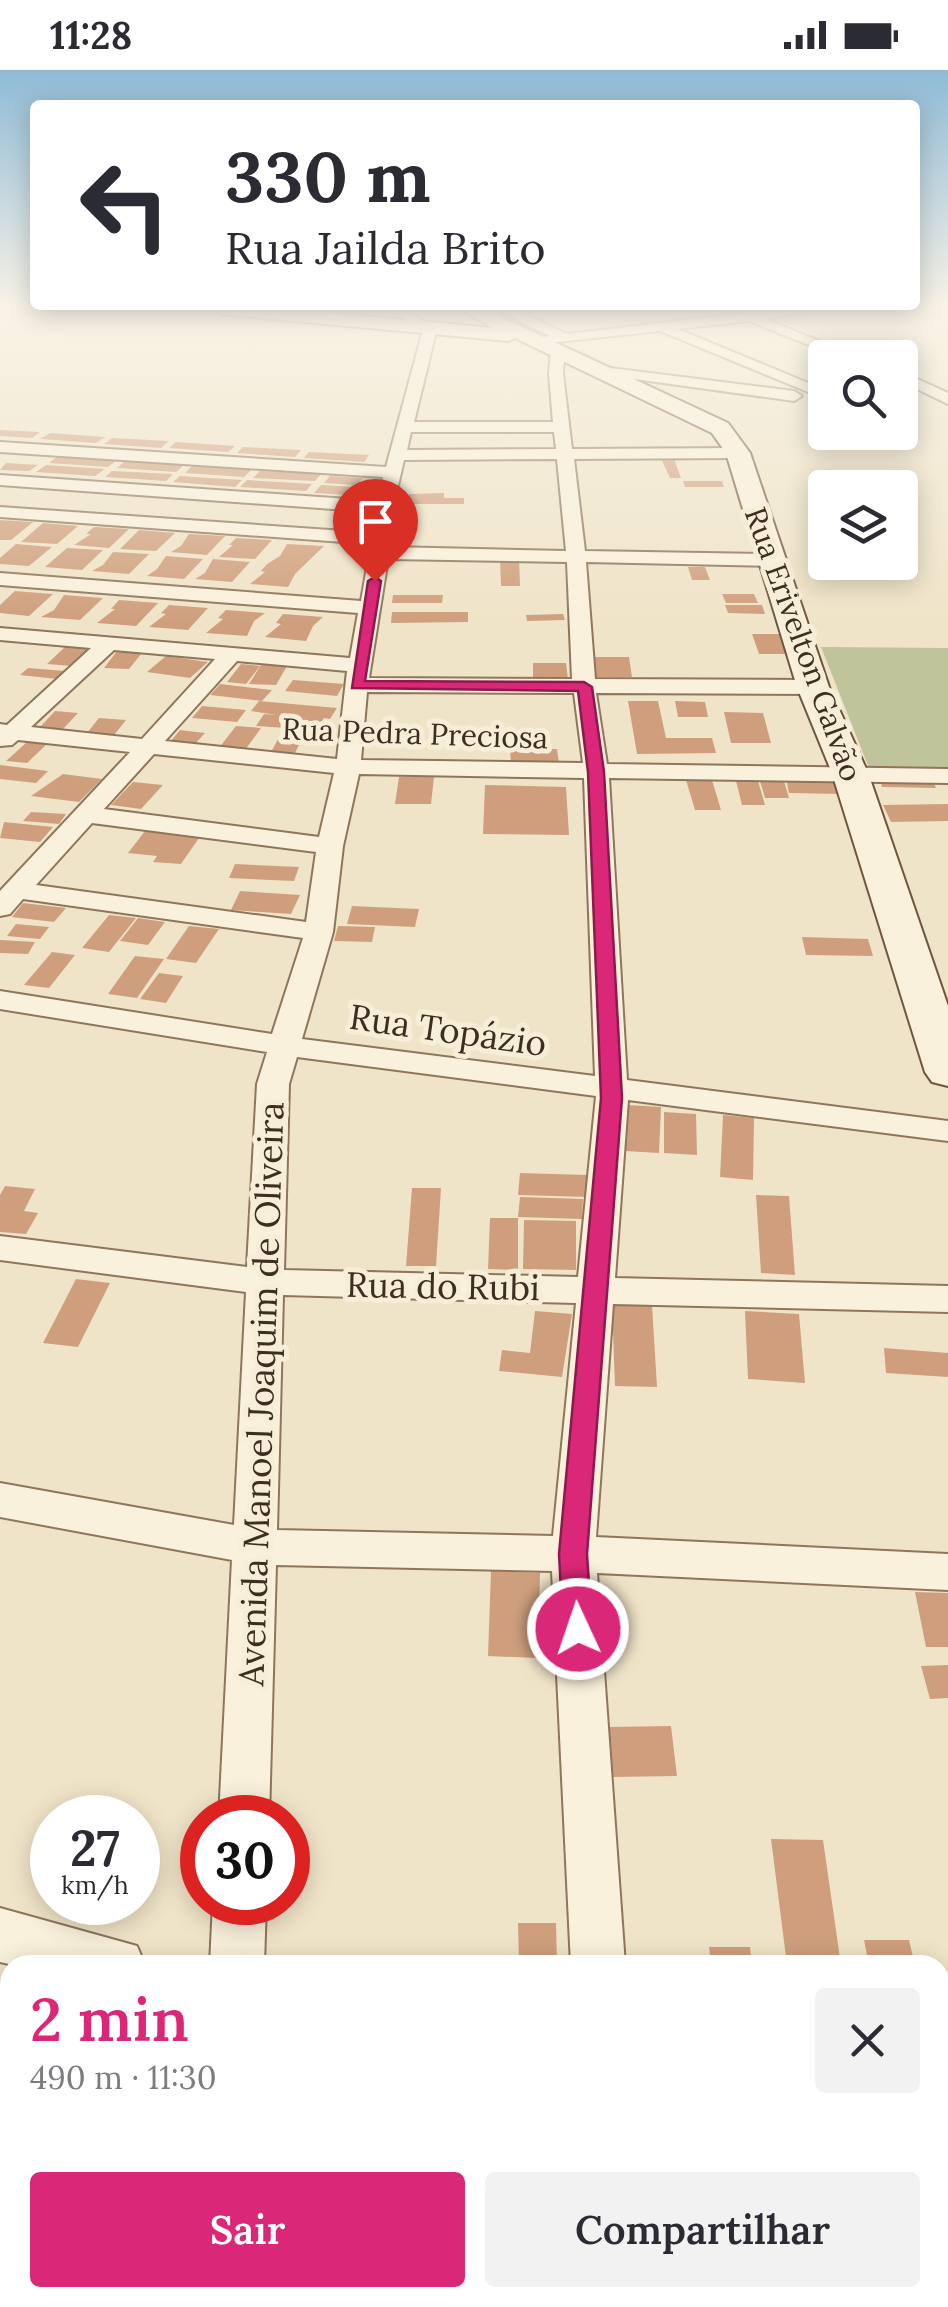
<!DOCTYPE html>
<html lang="pt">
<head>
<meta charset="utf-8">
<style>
	body { margin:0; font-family:Lora,serif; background:#f2f2f3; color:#2b2b33; height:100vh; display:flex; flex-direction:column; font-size:38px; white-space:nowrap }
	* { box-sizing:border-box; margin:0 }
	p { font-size:32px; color:#7c7c81 }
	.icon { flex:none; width:55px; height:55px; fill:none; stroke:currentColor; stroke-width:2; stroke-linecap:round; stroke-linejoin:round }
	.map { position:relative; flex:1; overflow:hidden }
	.sheet { position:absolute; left:0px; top:1885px; width:950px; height:352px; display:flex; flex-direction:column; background:#fff; border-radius:30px 30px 0 0; box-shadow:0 5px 25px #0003 }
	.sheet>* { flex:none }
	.guide { position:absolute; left:30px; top:30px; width:890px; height:210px; border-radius:10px; box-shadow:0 5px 25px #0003; background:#fff; color:#2b2b33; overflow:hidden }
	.controls { position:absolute; left:808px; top:270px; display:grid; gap:20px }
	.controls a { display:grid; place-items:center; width:110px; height:110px; border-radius:10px; background:#fff; box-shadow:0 5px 25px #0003; font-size:50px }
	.speed { position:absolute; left:30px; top:1725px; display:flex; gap:20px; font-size:50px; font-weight:700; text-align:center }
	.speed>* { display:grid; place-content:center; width:130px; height:130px; border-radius:50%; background:#fff; box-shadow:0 5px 25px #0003; line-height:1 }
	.speed small { font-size:25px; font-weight:400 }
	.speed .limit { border:15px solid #d22; background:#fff; color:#111 }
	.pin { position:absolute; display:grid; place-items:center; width:85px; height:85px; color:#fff; margin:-102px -42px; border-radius:50% 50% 50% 0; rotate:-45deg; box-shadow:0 0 10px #0007 }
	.pin .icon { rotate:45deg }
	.me { position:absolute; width:110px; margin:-55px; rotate:357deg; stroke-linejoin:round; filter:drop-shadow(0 0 8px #0008) }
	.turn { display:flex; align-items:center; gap:35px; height:210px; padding:0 30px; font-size:45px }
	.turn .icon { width:130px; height:130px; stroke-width:2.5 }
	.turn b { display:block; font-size:70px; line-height:85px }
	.round { display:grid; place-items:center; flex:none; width:105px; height:105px; border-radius:10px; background:#f2f2f3 }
	.summary { display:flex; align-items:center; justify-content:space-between; height:170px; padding:0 30px }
	h1 { font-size:60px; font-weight:600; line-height:75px; color:#db2777 }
	.primary-button { display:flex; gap:20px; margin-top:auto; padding:20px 30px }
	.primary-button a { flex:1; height:115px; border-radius:10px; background:#db2777; color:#fff; font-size:40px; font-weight:600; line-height:115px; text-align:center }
	.primary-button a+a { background:#f2f2f3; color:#2b2b33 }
	.status { display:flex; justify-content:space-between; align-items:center; height:70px; padding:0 50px; background:#fff; direction:ltr }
	.status svg { height:28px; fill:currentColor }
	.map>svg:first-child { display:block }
	.cemetery { fill:#bfc49a }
	.building { fill:#cf9f7d }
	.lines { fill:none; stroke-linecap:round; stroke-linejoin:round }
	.street-casing { stroke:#8d765c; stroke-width:4 }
	.secondary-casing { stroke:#6f573f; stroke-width:4 }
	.street { fill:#faf1dc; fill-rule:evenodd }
	.secondary { fill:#faf1dc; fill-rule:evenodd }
	.route { fill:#db2777; stroke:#8e194d; stroke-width:2.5 }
	.labels { text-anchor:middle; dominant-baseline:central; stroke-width:10; stroke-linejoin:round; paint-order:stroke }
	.far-street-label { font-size:30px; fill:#3d2e20; stroke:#f7eed8 }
	.street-label { font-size:35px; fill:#3d2e20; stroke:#f7eed8 }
</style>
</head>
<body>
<div class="status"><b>11:28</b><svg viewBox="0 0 49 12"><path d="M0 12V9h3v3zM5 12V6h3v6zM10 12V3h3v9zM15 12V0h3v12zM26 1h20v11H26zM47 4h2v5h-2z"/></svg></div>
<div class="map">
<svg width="948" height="2237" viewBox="0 0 948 2237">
	<rect width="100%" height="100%" fill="#f0e4c8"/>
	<path class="cemetery" d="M821 577 948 578V700L869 698Z"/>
	<path class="building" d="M0 360 40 362 32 368 0 366Z
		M50 363 105 367 96 373 40 369Z
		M112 368 169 371 161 378 104 374Z
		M176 372 235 376 228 382 169 378Z
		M243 377 301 380 295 387 237 383Z
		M309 382 369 385 364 392 304 388Z
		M58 386 117 390 108 397 49 393Z
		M660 386H673L681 408H670Z
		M125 391 184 395 176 402 117 398Z
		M6 393 38 395 29 401 0 400Z
		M46 395 105 399 95 406 36 402Z
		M192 396 251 400 244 407 185 403Z
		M112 401 173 404 166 411 105 407Z
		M260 401 321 404 315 411 253 408Z
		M180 406 242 410 235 417 173 412Z
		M330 406 363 408 356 415 324 413Z
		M247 410 312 414 306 421 240 417Z
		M683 411H722L724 417H685Z
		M321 415 355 417 349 425 314 423Z
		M444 423V428H464V434H408L409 424Z
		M0 450 33 452 11 470H0Z
		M43 453 78 456 57 474 21 472Z
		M94 457 129 459 109 478 74 475 91 464H86Z
		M139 460 175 463 156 481 120 479Z
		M189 464 225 466 207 485 171 482 181 476Z
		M236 468 272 470 255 489 219 487 233 475H229Z
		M16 474 52 477 29 496 0 494V488Z
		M287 474 324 476 295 504 288 517 250 514 265 502 261 501 267 494 280 486Z
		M67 478 103 480 82 500 45 497Z
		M113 482 149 484 129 504 92 501 103 495Z
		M166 486 203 489 184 509 147 506 157 499Z
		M500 488H519L520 516H501Z
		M213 489 250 492 232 512 195 509 205 503Z
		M688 497H705L710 510H692Z
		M15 521 53 524 29 546 0 543V535Z
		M722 524H754L758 533H726Z
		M64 525 103 528 80 550 41 547 54 540Z
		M393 525H443L442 533H392Z
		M119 530 158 533 136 556 97 553 115 539H111Z
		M169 535 208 538 188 560 149 557 166 544 161 543Z
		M725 535H762L765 544 728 543Z
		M226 540 265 543 254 551 247 566 206 563 223 549 218 548Z
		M392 542H468V552L391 553Z
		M283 544 323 547 313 556 306 571 265 567 281 554 276 553Z
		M563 544 565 550 527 551 526 545Z
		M752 564H784L792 584H759Z
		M66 576 90 579 72 596 47 594Z
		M117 581 142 583 129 599 104 598Z
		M166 586 208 592 190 608 147 602Z
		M594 587H629L632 607H595Z
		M533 593H566L568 609H533Z
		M241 594 260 596 246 614 227 612Z
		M261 595 287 596 276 615 249 614Z
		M28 598 65 601 57 609 20 605Z
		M293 610 344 614 337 626 285 621Z
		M220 614 272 620 262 631 210 625Z
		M259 631 337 638 330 649 324 648 316 660 256 656 264 644 277 645 251 641Z
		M628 631H658L666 668H712L716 683 637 684Z
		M675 631 705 632 708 647H678Z
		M202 636 246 640 237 652 192 648Z
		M55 641 78 643 62 660 39 658Z
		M724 642 763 643 771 673H731Z
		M99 648 126 650 114 665 87 663Z
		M236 656 261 658 245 680 219 678Z
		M180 660 205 663 195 674 170 672Z
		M283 660 306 661 294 685 270 684Z
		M27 672 47 674 27 693 6 691Z
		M510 679H557L559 694H511Z
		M0 695 48 701 36 713 0 709Z
		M63 704 102 709 79 732 31 726Z
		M399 707H434L431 734H395Z
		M786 708 837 709 842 724 789 723Z
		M880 709 933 710 936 718 882 717Z
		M686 710H712L721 740H695Z
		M736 711H758L765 735H742Z
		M760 711H784L789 728H765Z
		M133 712 163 715 141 739 111 735Z
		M485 715 566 717 569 765 483 764Z
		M948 734V751L891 752 883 735Z
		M31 742 66 744 59 754 23 751Z
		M4 752 53 757 40 772 0 768Z
		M145 761 171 765 199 768 181 794 153 792 157 786 128 783Z
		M235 794 299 797 294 811 229 808Z
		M240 821 300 825 291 844 231 840Z
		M23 833 66 838 54 852 12 847Z
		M352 836 419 839 415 857 347 854Z
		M109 845 136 848 109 882 82 878Z
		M138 848 165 852 148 875 120 871Z
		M16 854 49 857 40 869 7 866Z
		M189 856 219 859 196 893 166 889Z
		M338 856 375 857 372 872 334 871Z
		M802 867 868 869 873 886 806 885Z
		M0 870 35 872 28 884 0 883Z
		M52 882 75 885 49 918 24 915Z
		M135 886 164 889 137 928 108 924Z
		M159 903 183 906 166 933 140 929Z
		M628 1035 661 1037 659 1083 625 1081Z
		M664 1042 696 1044 697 1085 664 1083Z
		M723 1045 754 1048 753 1110 720 1107Z
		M520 1103 588 1105 589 1127 518 1125Z
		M5 1116 35 1119 24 1141 38 1143 26 1164 0 1162V1125Z
		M412 1118H441L436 1196H406Z
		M756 1125 789 1126 795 1205 761 1203Z
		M520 1127 583 1129 582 1149 518 1147Z
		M490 1148H518V1200L488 1199Z
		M524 1150 576 1151V1200L523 1199Z
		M76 1209 110 1213 78 1277 43 1273Z
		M612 1234 652 1235 657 1317 615 1316Z
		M535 1241 572 1244 562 1307 499 1301 502 1280 530 1283Z
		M745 1241 799 1244 805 1313 748 1309Z
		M884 1278 948 1283V1307L886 1303Z
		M491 1501 540 1503 538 1588 488 1586Z
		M915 1522 948 1523V1577H926Z
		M948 1595V1628L930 1629 921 1596Z
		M671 1656 677 1706 613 1707 607 1657Z
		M771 1769 823 1770 841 1895H787Z
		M518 1853H556L557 1895H519Z
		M864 1870H909L915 1895H869Z
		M709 1877H750L752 1895H711Z"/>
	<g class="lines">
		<g class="street-casing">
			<path id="street" d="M388 239H404L437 258 414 352H553L549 304 551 279 558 275 565 279 563 304 572 379 738 378 746 383 738 388 574 389 585 481 771 484 781 490 771 496 586 492 595 609 813 610 824 617 813 624 596 623 607 694 948 699V713L609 708 627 1010 948 1051V1071L628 1030 615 1208 948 1216V1242L613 1234 596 1467 948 1484V1520L597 1503 625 1895H571L552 1501 276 1495 269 1748H219L232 1490 0 1447V1413L234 1455 246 1222 0 1190V1166L247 1197 257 1014 267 982 0 939V921L272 964 303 868 23 829 10 844 0 846V821L130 682 18 670 12 675 0 676V654L7 655 91 578 0 570V558L350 588 358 543 0 515V503L361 531 371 474 0 447V437L373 463 375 442 0 415V405L377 431 383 407 0 382V372L386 397 423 260ZM411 362H554L556 379 407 380ZM557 389 566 481 390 477 393 437 404 390ZM388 489 567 492 572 609 369 608ZM114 580 215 589 142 669 31 657ZM237 591 347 601 337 689 165 671ZM367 622 574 623 583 693 361 690ZM154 684 334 703 319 767 104 739ZM359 704 584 708 595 1006 302 969 333 862 343 776ZM92 753 316 782 306 852 36 815ZM297 987 596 1026 578 1207 284 1200 289 1014ZM283 1225 576 1233 553 1466 277 1460Z
				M496 239H513L567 264 780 239H822L765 249 862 288H841L749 251 678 259 825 320V329L660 261 537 274V268L550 266Z
				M610 298 794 321 802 326 794 331 605 305V299Z
				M900 301 948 323V334L900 311Z
				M213 1832H266L264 1895H210Z
				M0 1838 137 1876 145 1895H13L0 1892Z
				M940 1960 948 1961V2017L940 2016Z
				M194 2228H256L257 2237H193Z
				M576 2228H638L639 2237H575Z"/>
		</g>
		<g class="secondary-casing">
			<path id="secondary" d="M211 239H285L494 258 459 239H484L728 353 750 383 829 617 868 703 948 936V1016L932 1012 925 1002 832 703 797 617 726 383 712 363 515 268 508 271 220 244Z"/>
		</g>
		<use href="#street" class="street"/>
		<use href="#secondary" class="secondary"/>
	</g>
	<linearGradient id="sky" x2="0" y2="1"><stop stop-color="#8fbad6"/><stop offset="0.43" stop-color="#f8f3e6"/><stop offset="1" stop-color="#f8f3e6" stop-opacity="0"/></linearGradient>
	<rect width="948" height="553" fill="url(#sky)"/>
	<path class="route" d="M375 507 381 511 365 611 584 612 592 617 604 702 622 1028 587 1484 592 1559 588 1568 578 1571 567 1568 563 1559 559 1484 601 1028 588 702 578 621 352 618 368 511Z"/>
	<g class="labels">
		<g class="far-street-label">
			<text transform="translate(804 574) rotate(70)">Rua Erivelton Galvão</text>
			<text transform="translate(415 663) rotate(2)">Rua Pedra Preciosa</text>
		</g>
		<g class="street-label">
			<text transform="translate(448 960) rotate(8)">Rua Topázio</text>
			<text transform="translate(443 1216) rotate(1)">Rua do Rubi</text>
			<text transform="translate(261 1324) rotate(-88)">Avenida Manoel Joaquim de Oliveira</text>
		</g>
	</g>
</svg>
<div class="controls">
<a><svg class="icon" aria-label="search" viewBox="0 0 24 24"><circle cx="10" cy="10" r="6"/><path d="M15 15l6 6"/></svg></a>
<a><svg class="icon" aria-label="layers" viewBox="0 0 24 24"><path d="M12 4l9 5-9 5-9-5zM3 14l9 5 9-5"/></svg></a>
</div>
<div class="speed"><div>27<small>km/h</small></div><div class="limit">30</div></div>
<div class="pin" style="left:375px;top:511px;background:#d93025"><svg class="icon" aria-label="arrive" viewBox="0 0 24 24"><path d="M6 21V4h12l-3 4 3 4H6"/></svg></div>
<svg class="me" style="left:578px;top:1559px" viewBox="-20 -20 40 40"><circle r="17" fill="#db2777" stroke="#fff" stroke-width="3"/><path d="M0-11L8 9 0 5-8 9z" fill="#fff"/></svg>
<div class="guide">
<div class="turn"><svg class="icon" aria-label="left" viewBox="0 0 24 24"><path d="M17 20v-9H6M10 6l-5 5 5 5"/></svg><div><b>330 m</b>Rua Jailda Brito</div></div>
</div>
<section class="sheet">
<div class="summary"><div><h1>2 min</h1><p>490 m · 11:30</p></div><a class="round"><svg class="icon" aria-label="close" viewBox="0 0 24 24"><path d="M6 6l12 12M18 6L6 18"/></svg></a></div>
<div class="primary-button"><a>Sair</a><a>Compartilhar</a></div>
</section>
</div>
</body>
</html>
